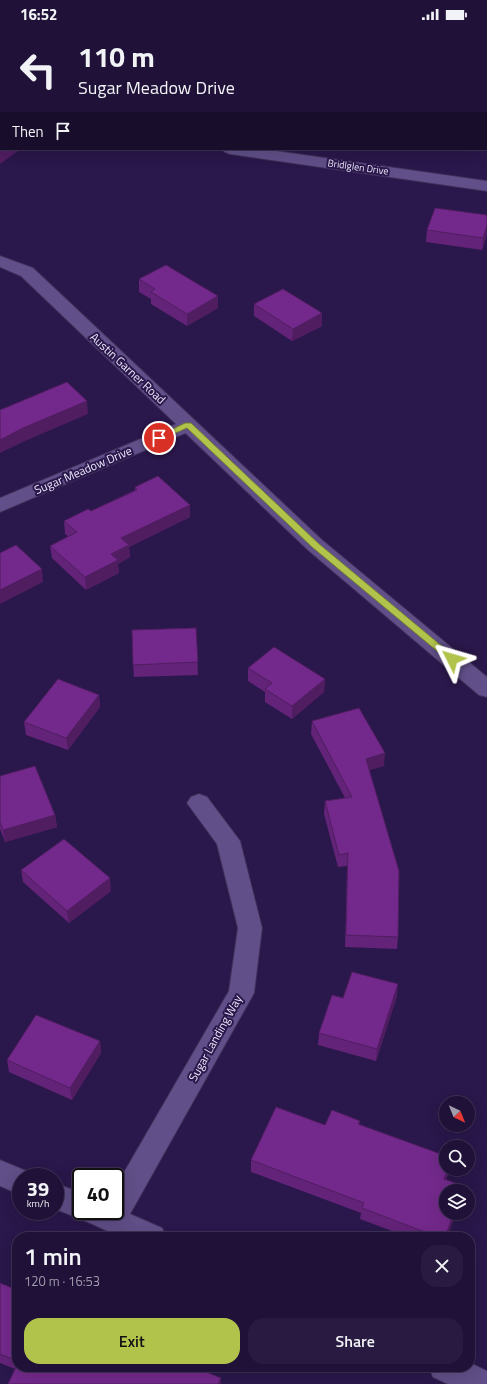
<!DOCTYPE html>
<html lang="en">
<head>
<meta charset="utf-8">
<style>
	body { margin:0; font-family:"Titillium Web",sans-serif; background:#281a40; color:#f1f3f6; height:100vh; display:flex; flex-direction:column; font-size:15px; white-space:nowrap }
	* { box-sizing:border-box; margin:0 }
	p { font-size:13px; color:#a29dae }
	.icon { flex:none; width:22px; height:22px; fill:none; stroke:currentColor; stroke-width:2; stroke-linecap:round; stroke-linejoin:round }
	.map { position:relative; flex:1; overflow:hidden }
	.panel { position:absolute; left:12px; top:1204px; width:463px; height:140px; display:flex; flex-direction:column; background:#201138; border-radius:16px; box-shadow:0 4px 16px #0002,0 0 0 1px #3d3153 }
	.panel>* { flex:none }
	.guide { position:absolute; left:0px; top:0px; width:487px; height:122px; box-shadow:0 4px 16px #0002,0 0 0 1px #3d3153; background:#201138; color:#f1f3f6; overflow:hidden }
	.needle { width:26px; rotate:137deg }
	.tools { position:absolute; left:439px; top:1068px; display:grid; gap:8px }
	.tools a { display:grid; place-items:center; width:36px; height:36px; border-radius:50%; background:#201138; box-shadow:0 4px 16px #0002,0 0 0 1px #3d3153; font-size:20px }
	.speed { position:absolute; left:12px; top:1140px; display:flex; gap:8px; font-size:20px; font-weight:700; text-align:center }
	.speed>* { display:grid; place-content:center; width:52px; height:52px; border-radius:50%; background:#201138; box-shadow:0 4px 16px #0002,0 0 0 1px #3d3153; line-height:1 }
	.speed small { font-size:10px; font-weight:400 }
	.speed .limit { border:2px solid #111; border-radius:6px; background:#fff; color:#111 }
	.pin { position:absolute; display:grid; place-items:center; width:34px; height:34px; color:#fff; margin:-17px; border:2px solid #fff; border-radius:50%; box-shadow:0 1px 4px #0007 }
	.me { position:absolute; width:44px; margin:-22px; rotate:310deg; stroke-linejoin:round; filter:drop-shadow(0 0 3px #0008) }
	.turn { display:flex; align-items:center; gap:14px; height:84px; padding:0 12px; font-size:18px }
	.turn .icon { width:52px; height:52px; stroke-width:2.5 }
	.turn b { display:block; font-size:28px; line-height:34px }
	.then { display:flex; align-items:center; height:38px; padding:0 12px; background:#0003; gap:8px; font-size:15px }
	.round { display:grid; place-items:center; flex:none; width:42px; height:42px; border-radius:16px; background:#281a40 }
	.head { display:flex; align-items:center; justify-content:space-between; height:68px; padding:0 12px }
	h1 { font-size:24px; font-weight:600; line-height:30px }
	.cta { display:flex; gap:8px; margin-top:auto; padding:8px 12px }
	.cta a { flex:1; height:46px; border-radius:16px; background:#b2c34c; color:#111; font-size:16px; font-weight:600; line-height:46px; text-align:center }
	.cta a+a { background:#281a40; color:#f1f3f6 }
	.status { display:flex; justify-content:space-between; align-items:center; height:28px; padding:0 20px; background:#201138; direction:ltr }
	.status svg { height:11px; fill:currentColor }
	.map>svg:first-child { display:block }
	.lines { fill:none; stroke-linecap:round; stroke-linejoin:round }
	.minor-casing { stroke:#3f2e58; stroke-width:2 }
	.tertiary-casing { stroke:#3f2e58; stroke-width:2 }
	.minor { fill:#604f88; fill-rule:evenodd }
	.tertiary { fill:#604f88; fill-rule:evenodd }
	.wall { fill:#632378 }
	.shaded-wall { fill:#501d61 }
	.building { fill:#73298b; stroke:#501d61 }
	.route { fill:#b2c34c; stroke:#747f31 }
	.labels { text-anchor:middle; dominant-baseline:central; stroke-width:4; stroke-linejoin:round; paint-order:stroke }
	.far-street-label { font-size:10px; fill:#ebe7fb; stroke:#2a174b }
	.street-label { font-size:12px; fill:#ebe7fb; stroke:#2a174b }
</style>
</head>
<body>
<div class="status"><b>16:52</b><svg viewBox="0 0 49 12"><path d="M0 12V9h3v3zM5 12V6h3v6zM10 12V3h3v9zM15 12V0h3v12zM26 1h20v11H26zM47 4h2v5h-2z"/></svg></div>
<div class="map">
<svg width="487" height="1356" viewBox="0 0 487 1356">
	<rect width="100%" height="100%" fill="#2a174b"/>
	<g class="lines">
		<g class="minor-casing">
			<path id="minor" d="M0 64H1V72H0Z
				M222 121H262L487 153V163L230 126 225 124Z
				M188 391 195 393 197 397 195 401 0 484V470Z
				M199 766 207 769 240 813 262 900 254 965 130 1186 162 1200 166 1209H121L81 1191 55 1181V1155L81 1165V1183H115V1160L229 963 238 900 217 816 187 775 191 769Z
				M0 1132 31 1145 33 1149H21V1167L0 1158Z
				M470 1335 487 1343V1356H448L433 1349 429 1339H470Z"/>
		</g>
		<g class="tertiary-casing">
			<path id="tertiary" d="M0 228 33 240 322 512 487 649V669L479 667 308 522 21 248 0 239Z"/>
		</g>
		<use href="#minor" class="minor"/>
		<use href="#tertiary" class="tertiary"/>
	</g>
	<path class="wall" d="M486 32H487V68H486Z
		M487 187V206L482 222 426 214 427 202Z
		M139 251 218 280 187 298 151 276V271L139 264Z
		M254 276 322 285V298L292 313 254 288Z
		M135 459 190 489 129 519 130 529 118 536 119 545 86 562 52 530 50 518 68 508 65 506 64 493 91 483 135 462Z
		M196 600 198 647 134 649 133 637Z
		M248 640 325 651 324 664 292 691 265 674V664L248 653Z
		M99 667 100 679 68 722 26 707 24 694Z
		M312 693 384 738 369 742 398 909 397 921 345 919 347 838 338 839 324 786 325 773 345 770 311 706Z
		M0 748 55 787 57 799 5 814 0 801Z
		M21 842 111 863 69 895 23 854Z
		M397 968 376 1033 318 1017 319 1005 343 970Z
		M100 1013 101 1025 72 1072 9 1044 7 1032Z
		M360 1093 359 1097 450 1141 446 1152V1185H456L447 1209H408L360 1191 361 1185 251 1144V1132L325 1097Z
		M0 1255 17 1262V1339L221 1350V1356H8L15 1341 0 1335Z"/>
	<path class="shaded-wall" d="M3 121H17L18 123 0 136V123Z
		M487 198V206L482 222 483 210Z
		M218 268V280L187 298V286Z
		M322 285V298L292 313 293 301Z
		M87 373 88 386 25 413 0 425V412L23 400Z
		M190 477V489L129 519 130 529 118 536 119 545 86 562 85 549 111 526 121 510Z
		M42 541 43 554 0 576V562Z
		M325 651 324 664 292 691V678Z
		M99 667 100 679 68 722 66 710Z
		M385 725 384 738 365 743 366 731Z
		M55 787 57 799 5 814 3 802Z
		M110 850 111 863 69 895 67 883Z
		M398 956 397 968 376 1033 377 1021Z
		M100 1013 101 1025 72 1072 70 1060Z
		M448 1141H450L442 1163 444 1151Z
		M454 1185H456L447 1209H445Z
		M221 1350V1356H218Z"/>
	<path class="building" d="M486 32H487V57L486 56Z
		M0 104H1V121H3L0 123Z
		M435 180 487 187V198L483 210 427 202Z
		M166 237 218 268 187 286 151 264 155 261 139 251Z
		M283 261 322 285 293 301 254 276Z
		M67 354 87 373 23 400 0 412V382Z
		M158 448 190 477 121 510 129 517 111 526 118 532 85 549 50 518 77 504 64 493 88 481 91 483 137 462 135 459Z
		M16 517 42 541 0 562V525Z
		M196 600 198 634 133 637 132 602Z
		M274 619 325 651 292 678 265 661 272 655 248 640Z
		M58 651 99 667 66 710 24 694Z
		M359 680 385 725 366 731 399 843 398 909 346 907 348 825 339 827 325 773 352 769 312 693Z
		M35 738 55 787 3 802 0 794V748Z
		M64 811 110 850 67 883 21 842Z
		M352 944 398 956 377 1021 319 1005 332 967 343 970Z
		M36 987 100 1013 70 1060 7 1032Z
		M276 1079 325 1097 332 1082 360 1093 358 1096 446 1128V1141H448L444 1151 464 1158 462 1163H446V1185H454L445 1209H438L362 1180 364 1175 251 1132Z
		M0 1255 17 1262V1266L16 1268 17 1269V1333L0 1326Z
		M17 1337V1339H194L221 1350 218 1356H8Z"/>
	<path class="route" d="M185 395H191L318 515 455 629 456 631 455 633H449L312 519 187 400 162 411H156L155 410Z"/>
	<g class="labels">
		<g class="far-street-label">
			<text transform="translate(358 139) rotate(8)">Bridlglen Drive</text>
		</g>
		<g class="street-label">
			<text transform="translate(128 340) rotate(43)">Austin Garner Road</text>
			<text transform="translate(83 442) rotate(-23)">Sugar Meadow Drive</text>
			<text transform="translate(215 1010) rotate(-61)">Sugar Landing Way</text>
		</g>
	</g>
</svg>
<div class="tools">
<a><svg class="needle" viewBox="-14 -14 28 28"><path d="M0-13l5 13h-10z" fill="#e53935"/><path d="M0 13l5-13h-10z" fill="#a29dae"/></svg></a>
<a><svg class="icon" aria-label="search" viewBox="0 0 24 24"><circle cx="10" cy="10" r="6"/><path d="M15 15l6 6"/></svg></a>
<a><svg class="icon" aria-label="layers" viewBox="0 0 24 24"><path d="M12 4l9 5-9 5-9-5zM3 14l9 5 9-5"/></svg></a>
</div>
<div class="speed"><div>39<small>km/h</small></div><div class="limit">40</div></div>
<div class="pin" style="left:159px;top:410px;background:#d93025"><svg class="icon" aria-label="arrive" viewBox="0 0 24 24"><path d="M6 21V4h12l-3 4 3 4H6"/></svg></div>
<svg class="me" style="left:452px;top:631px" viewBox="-20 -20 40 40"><path d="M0-17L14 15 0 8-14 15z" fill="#b2c34c" stroke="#fff" stroke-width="4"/></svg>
<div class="guide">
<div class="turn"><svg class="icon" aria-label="left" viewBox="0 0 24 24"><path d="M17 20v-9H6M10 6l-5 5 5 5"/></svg><div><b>110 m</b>Sugar Meadow Drive</div></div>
<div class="then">Then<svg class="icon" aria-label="arrive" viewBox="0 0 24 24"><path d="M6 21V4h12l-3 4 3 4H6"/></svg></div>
</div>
<section class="panel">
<div class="head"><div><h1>1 min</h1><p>120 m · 16:53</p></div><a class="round"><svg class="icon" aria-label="close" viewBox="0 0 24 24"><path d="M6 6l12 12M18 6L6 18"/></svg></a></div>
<div class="cta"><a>Exit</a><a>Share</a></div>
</section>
</div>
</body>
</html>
